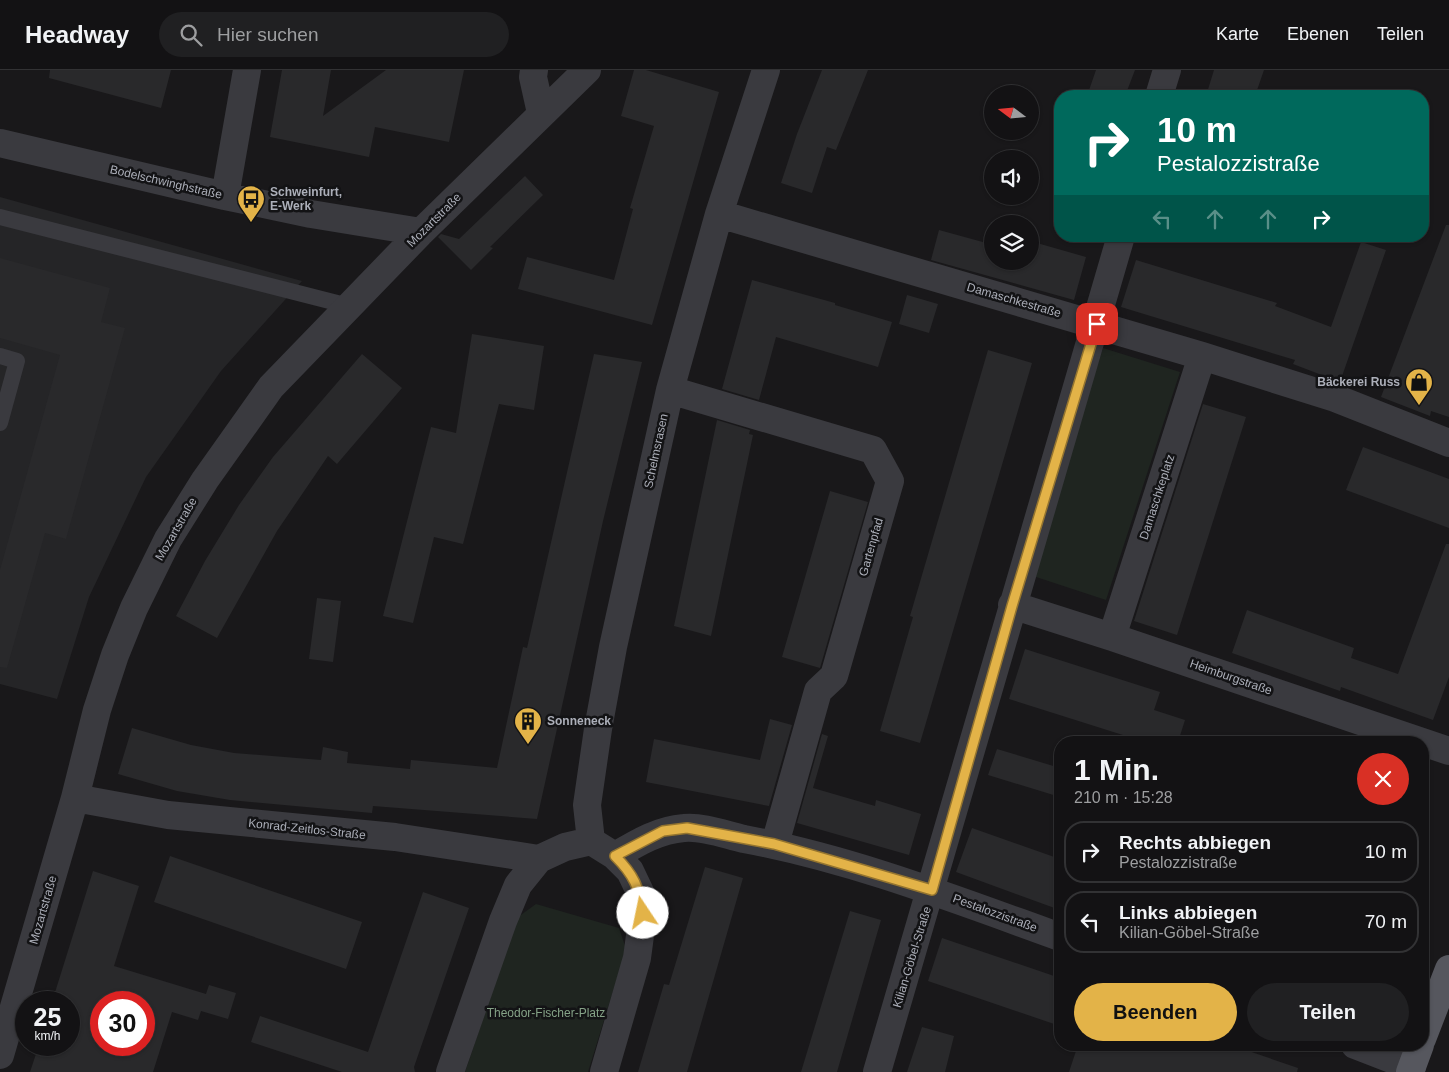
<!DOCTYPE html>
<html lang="de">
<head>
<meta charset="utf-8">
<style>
	body { margin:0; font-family:Arial,sans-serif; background:#202022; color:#f1f3f6; height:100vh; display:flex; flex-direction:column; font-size:19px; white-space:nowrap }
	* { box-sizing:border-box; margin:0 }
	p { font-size:16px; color:#9d9ea0 }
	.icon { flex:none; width:28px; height:28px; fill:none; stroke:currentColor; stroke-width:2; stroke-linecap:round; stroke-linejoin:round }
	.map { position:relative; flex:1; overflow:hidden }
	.sheet { position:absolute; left:1054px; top:666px; width:375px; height:315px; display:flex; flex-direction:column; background:#131214; border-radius:20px; box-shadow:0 1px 4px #0004,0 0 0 1px #323234 }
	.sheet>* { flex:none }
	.hud { position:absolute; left:1054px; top:20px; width:375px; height:152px; border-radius:20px; box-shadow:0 1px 4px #0004,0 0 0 1px #323234; background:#00695c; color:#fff; overflow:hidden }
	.needle { width:32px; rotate:286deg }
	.tools { position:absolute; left:984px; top:15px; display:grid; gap:10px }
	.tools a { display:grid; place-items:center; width:55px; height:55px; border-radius:50%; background:#131214; box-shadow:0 1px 4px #0004,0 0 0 1px #323234; font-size:25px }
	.speed { position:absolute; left:15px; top:921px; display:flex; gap:10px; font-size:25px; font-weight:700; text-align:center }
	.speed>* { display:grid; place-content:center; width:65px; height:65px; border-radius:50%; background:#131214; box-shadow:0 1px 4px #0004,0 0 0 1px #323234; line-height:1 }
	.speed small { font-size:12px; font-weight:400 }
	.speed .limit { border:8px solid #d22; background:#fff; color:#111 }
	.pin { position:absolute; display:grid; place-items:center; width:42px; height:42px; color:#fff; margin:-21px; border-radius:10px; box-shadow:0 2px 8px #0006 }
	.me { position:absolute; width:55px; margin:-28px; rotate:349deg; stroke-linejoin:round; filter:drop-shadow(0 0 4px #0008) }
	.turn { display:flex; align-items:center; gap:18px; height:105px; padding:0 20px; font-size:22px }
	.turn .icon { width:65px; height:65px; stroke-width:2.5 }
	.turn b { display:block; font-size:35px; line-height:42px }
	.lanes { display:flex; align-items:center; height:48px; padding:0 20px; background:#0003; justify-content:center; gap:25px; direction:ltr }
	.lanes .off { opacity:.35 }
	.round { display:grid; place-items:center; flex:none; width:52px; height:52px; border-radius:26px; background:#202022 }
	.summary { display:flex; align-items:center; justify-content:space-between; height:85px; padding:0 20px }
	h1 { font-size:30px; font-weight:800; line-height:38px }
	.button { display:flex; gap:10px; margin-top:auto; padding:10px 20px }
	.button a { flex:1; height:58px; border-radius:30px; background:#e3b348; color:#111; font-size:20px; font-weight:800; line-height:58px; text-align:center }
	.button a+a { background:#202022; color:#f1f3f6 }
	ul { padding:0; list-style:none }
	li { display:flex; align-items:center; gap:15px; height:62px; margin:0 10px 8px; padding:0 10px; border:2px solid #323234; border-radius:20px }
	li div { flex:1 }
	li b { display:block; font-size:19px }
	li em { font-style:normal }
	header { display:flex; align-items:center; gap:30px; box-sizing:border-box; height:70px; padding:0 25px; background:#131214; border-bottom:1px solid #323234 }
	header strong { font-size:24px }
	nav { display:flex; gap:28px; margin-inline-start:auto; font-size:18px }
	.search { width:350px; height:45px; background:#202022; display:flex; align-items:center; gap:12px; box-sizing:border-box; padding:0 18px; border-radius:28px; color:#9d9ea0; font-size:19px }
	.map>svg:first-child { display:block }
	.built { fill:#252527 }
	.green { fill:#1f2520 }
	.building { fill:#29292b; fill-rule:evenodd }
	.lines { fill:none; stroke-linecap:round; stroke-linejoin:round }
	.lane { stroke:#3a3a3f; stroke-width:16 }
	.street { stroke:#3a3a3f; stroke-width:28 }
	.primary { stroke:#56575e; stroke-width:28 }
	.route-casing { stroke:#94742f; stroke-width:12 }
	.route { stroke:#e3b348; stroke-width:9 }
	.labels { text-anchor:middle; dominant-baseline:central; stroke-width:5; stroke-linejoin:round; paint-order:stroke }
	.street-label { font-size:12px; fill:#acafb9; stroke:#131315 }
	.poi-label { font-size:12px; font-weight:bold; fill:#acafb9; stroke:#131315; text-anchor:start }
	.park-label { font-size:12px; fill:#85a287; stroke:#131315 }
</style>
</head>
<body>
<header>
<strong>Headway</strong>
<div class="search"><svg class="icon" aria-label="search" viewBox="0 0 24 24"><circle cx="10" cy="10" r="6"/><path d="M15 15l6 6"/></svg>Hier suchen</div>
<nav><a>Karte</a><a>Ebenen</a><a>Teilen</a></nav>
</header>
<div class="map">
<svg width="1449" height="1002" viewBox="0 0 1449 1002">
	<rect width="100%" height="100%" fill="#19181a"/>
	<path class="built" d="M0 127 302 211 221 301 146 407 89 527 57 629 0 614Z"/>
	<path class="green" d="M1103 278 1180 302 1106 530 1030 505Z
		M536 834 619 858 626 879 588 1002H465L518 847Z"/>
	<path class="building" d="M50 0H171L161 38 49 8Z
		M282 0H331L323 46 386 0H464L449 72 375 57 369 87 270 67Z
		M634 0H646L719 22 652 255 518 219 527 187 614 210 633 139 630 138 654 56 621 46Z
		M822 0H868L836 80 827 77 812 123 781 113 797 64Z
		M1096 0H1135L1125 26H1087Z
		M1214 0H1264L1255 26H1206Z
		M525 106 543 125 490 177 493 178 471 200 438 167 441 164 459 169Z
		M1446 155H1449V347L1431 341 1430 346 1381 327Z
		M939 160 990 174 992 167V191H1030V171L1086 187 1074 230 931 190Z
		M1361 172 1386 180 1340 312 1293 294 1295 290 1121 237 1136 190 1277 233 1275 236 1331 257Z
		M0 188 110 218 101 252 125 258 66 469 45 463 7 598 0 597V500L60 285 0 268Z
		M752 210 835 233V235L892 252 878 297 776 267 759 330 722 319Z
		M907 225 938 234 929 263 899 254Z
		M472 264 544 276 534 340 499 334 463 474 434 467 413 553 383 546 431 357 456 363Z
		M988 280 1032 293 920 673 880 661 913 547 910 546Z
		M362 284 402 318 337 394 328 386 277 461 217 568 176 546 205 491 239 435 273 387Z
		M594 284 642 292 603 451 537 749 373 736 372 743 230 730 177 721 118 704 132 658 191 675 234 683 321 690 323 677 348 682 347 693 410 699 411 690 497 698 523 577 527 578Z
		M1203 334 1246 347 1177 565 1134 551Z
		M717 350 750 360 749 364 753 365 711 566 674 556Z
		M1363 377 1449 409V458L1346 420Z
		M830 421 868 432 820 598 782 587Z
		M1446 474H1449V607L1433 650 1341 617 1340 621 1232 583 1247 540 1354 578 1351 588 1398 604Z
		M317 528 341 531 333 592 309 589Z
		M1025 579 1160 622 1154 640 1185 650 1178 672H1145L1009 629Z
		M770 649 792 655 769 736 646 712 654 669 760 690Z
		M822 664 828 666 813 718 875 736 876 730 921 744 909 785 797 753Z
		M997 679 1060 698V727L988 705Z
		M972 758 1060 789V840L956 802Z
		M170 786 362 852 346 899 154 832Z
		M705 797 743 808 687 1002H638L664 914 669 915Z
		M93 801 139 816 114 896 206 924 209 915 236 923 228 949 201 941 198 950 172 942 153 1002H30L39 975H69V932H52ZM101 932H144V975H101Z
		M423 822 469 838 414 997 415 1002H342L251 972 260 946 368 982Z
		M850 841 881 850 837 1002H801Z
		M942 868 1060 908V956L928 911Z
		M922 957 954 966 945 1002H907Z
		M1078 975H1231L1298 998 1297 1002H1069Z"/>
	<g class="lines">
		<path class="lane" d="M0 147 349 236
			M0 286 17 291 0 353"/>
		<path class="street" d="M534 0 533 7 541 43
			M1159 26 1167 0
			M0 73 225 126 311 144 421 162
			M225 126 247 0
			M719 144 1202 286 1335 328 1449 373
			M670 320 873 380 890 411 834 606 818 621 775 774
			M1012 535 1112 567 1449 681
			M1112 567 1202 286
			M75 728 168 745 395 767 539 789
			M591 771 587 735 598 659 613 577 670 320 719 144 766 0
			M615 786C637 773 658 760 684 758 703 756 726 765 744 769 852 789 957 830 1060 867
			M1355 975 1412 997
			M0 985 75 728 97 640 115 585 134 538 168 469 205 410 271 317 421 162 587 0
			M450 1002 503 851 518 815 539 789 565 777 591 771 615 786 630 801 640 822 643 843 637 888 604 1002
			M877 1002 1121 166"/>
		<path class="primary" d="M1422 969 1449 899
			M1410 1002 1420 975"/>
	</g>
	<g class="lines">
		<g class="route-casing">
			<path id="route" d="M643 843C639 817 634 805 615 786L663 761 687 758 774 774 932 820 1012 536 1097 254"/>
		</g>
		<use href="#route" class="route"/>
	</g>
	<defs>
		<g id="bus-pin" transform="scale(1.4375)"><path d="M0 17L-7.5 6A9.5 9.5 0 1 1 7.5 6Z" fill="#e3b348" stroke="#131315"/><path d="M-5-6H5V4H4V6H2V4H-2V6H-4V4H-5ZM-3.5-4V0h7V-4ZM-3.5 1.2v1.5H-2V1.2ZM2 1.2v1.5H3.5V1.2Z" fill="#111"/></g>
		<g id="shop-pin" transform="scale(1.4375)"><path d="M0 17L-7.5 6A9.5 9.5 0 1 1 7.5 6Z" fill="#e3b348" stroke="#131315"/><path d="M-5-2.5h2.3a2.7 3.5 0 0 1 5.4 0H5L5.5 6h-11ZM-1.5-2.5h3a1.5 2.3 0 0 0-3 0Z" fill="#111"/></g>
		<g id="building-pin" transform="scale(1.4375)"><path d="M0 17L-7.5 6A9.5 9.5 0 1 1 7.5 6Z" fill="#e3b348" stroke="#131315"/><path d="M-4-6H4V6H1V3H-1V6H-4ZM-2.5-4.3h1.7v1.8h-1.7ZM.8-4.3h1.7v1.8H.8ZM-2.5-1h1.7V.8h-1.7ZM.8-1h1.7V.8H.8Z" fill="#111"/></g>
	</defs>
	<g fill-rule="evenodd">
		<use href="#bus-pin" x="251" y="129"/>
		<use href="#shop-pin" x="1419" y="312"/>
		<use href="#building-pin" x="528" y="651"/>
	</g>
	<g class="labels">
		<g class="street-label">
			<text transform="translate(166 112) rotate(13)">Bodelschwinghstraße</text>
			<text transform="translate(434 150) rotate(-45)">Mozartstraße</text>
			<text transform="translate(1014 230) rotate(16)">Damaschkestraße</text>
			<text transform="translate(656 381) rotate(-78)">Schelmsrasen</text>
			<text transform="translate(1157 427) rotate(-72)">Damaschkeplatz</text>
			<text transform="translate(176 459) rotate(-60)">Mozartstraße</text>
			<text transform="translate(871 477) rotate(-74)">Gartenpfad</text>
			<text transform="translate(1231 607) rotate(19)">Heimburgstraße</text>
			<text transform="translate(307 759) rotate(6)">Konrad-Zeitlos-Straße</text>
			<text transform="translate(43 840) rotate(-74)">Mozartstraße</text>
			<text transform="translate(995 843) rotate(20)">Pestalozzistraße</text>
			<text transform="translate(912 887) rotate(-73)">Kilian-Göbel-Straße</text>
		</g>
		<g class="poi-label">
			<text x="270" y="122">Schweinfurt,<tspan x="270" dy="14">E-Werk</tspan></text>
			<text x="1400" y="312" text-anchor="end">Bäckerei Russ</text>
			<text x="547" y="651">Sonneneck</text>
		</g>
		<g class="park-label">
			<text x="546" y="943">Theodor-Fischer-Platz</text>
		</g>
	</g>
</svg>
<div class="tools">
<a><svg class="needle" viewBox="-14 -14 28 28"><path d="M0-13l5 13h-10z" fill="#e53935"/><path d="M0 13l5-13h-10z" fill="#9d9ea0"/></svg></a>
<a><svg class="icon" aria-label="sound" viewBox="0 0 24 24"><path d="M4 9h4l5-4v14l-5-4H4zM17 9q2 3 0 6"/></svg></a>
<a><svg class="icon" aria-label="layers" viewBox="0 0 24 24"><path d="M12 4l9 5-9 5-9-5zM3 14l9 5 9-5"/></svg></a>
</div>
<div class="speed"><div>25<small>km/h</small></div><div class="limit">30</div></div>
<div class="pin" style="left:1097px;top:254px;background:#d93025"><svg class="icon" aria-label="arrive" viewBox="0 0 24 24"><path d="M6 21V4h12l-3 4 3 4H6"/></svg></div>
<svg class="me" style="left:643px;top:843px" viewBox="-20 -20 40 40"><circle r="19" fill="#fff"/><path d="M0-13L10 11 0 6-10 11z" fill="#e3b348"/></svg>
<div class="hud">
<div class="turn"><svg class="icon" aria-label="right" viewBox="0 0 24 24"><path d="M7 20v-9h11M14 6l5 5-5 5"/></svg><div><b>10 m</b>Pestalozzistraße</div></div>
<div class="lanes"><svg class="icon off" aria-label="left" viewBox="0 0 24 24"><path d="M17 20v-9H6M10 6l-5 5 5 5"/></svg><svg class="icon off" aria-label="ahead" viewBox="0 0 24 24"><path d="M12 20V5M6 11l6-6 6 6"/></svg><svg class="icon off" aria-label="ahead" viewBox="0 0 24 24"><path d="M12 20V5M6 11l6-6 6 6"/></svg><svg class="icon" aria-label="right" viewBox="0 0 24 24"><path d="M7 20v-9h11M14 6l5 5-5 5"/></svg></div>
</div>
<section class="sheet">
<div class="summary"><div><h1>1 Min.</h1><p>210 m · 15:28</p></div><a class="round" style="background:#d93025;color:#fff"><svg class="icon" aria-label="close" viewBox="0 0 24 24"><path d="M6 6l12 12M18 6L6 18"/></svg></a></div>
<ul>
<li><svg class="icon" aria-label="right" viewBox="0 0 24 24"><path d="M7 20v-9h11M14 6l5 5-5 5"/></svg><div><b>Rechts abbiegen</b><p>Pestalozzistraße</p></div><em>10 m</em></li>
<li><svg class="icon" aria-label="left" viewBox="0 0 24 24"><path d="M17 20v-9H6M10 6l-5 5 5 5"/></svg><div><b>Links abbiegen</b><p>Kilian-Göbel-Straße</p></div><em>70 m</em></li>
</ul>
<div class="button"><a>Beenden</a><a>Teilen</a></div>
</section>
</div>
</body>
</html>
